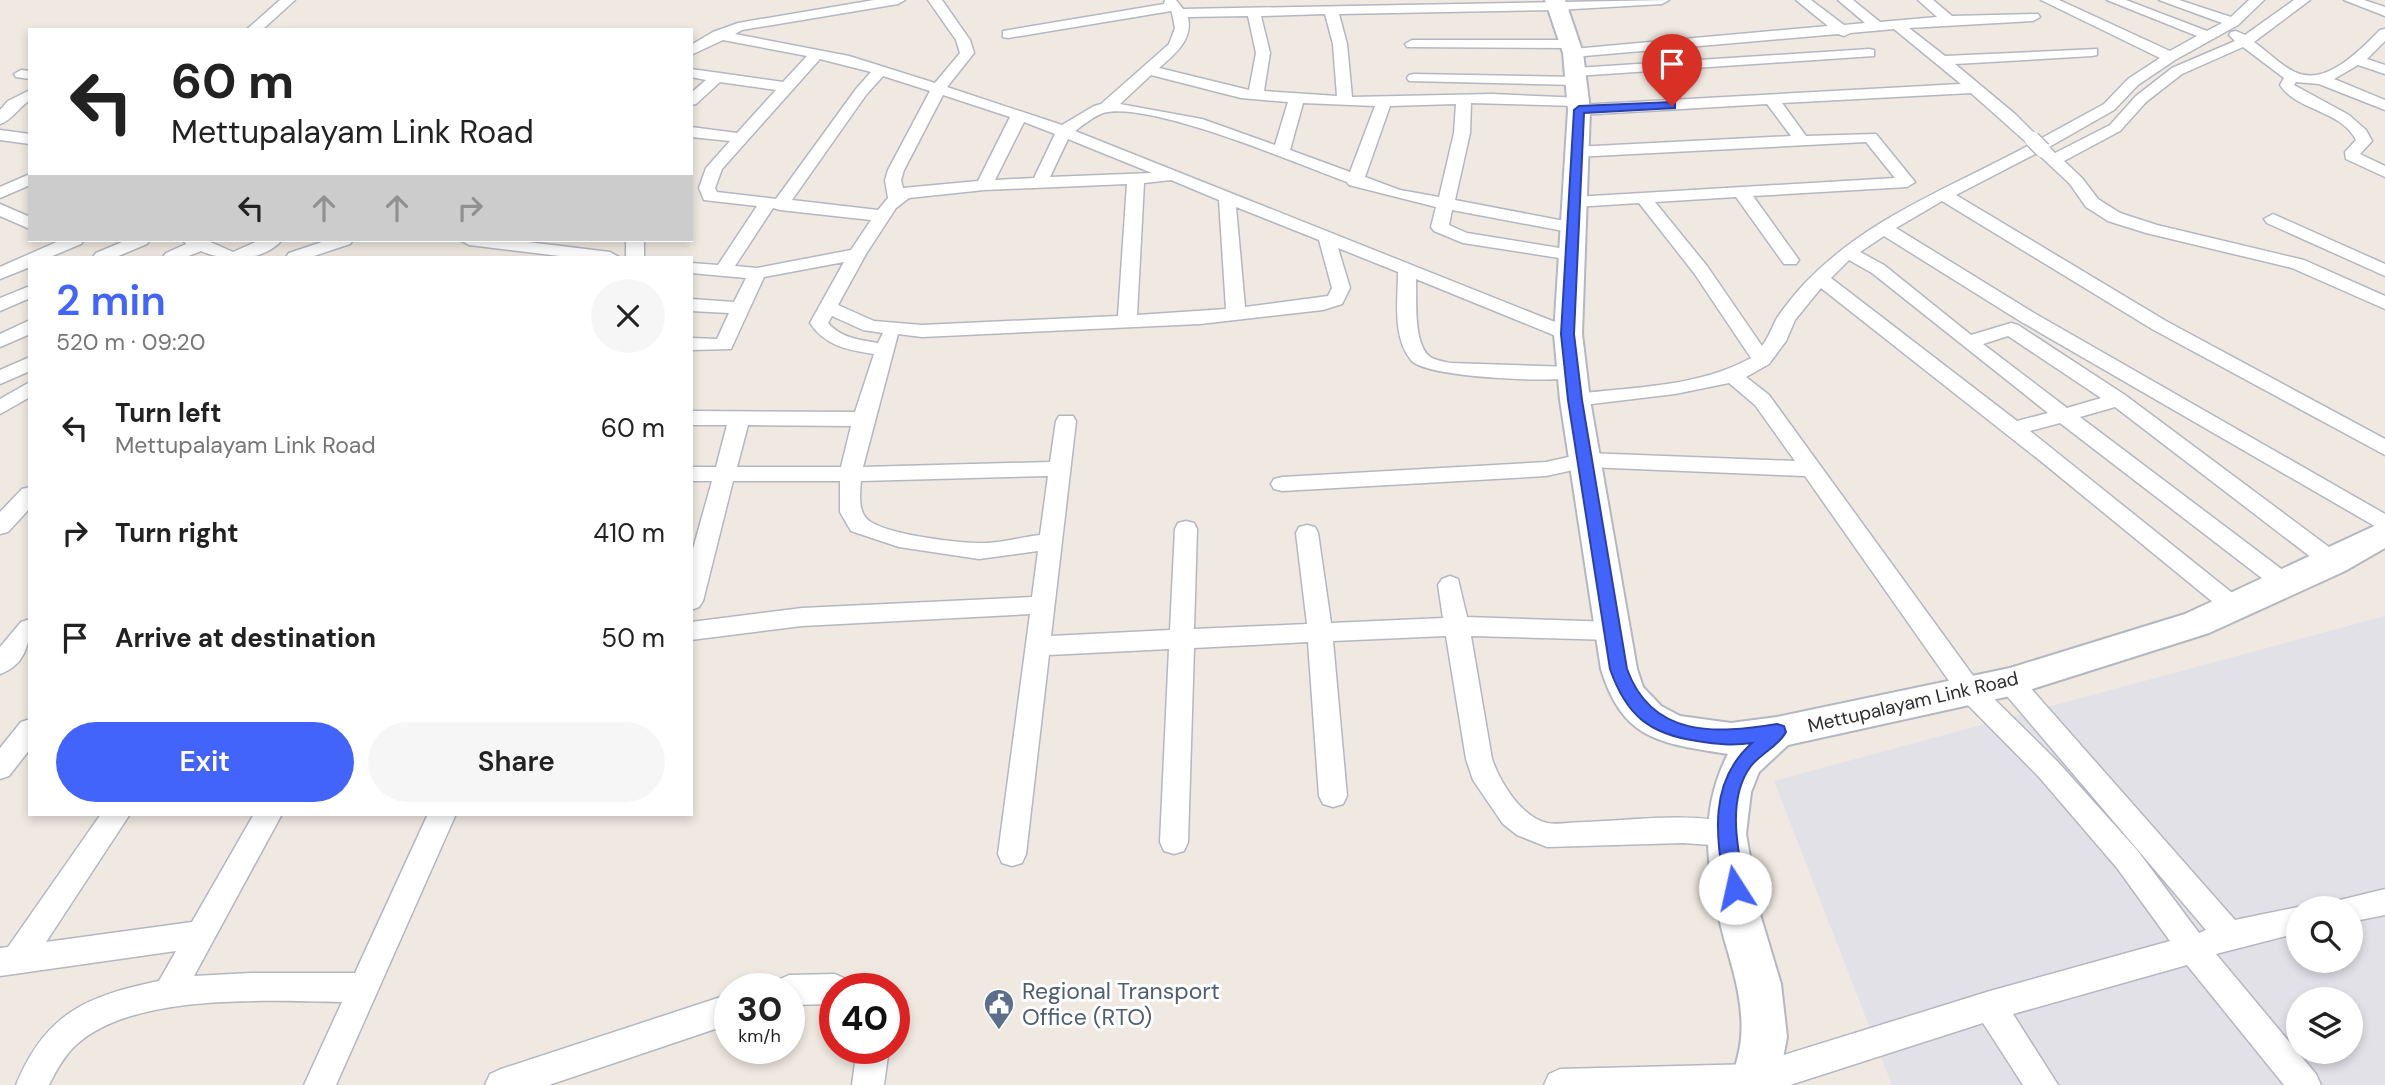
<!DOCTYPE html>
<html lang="en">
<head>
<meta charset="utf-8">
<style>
	body { margin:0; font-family:"DM Sans",sans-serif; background:#f6f6f6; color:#222; height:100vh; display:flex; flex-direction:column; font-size:26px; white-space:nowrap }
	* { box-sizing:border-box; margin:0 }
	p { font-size:23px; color:#767676 }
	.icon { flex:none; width:38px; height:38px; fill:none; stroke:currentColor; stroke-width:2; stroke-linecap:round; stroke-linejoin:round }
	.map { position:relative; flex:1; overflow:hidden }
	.panel { position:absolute; left:28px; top:256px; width:665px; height:560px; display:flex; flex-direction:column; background:#fff; border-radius:0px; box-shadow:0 4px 10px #0003 }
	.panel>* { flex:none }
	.guide { position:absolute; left:28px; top:28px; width:665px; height:214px; border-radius:0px; box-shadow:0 4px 10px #0003; background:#fff; color:#222; overflow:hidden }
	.buttons { position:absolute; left:2286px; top:896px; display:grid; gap:14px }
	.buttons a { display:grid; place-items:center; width:77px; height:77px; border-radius:50%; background:#fff; box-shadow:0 4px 10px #0003; font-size:35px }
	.speed { position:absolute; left:714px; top:973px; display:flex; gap:14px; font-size:35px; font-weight:700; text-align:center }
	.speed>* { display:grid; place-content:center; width:91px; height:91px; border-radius:50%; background:#fff; box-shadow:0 4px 10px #0003; line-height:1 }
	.speed small { font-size:18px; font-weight:400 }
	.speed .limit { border:10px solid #d22; background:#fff; color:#111 }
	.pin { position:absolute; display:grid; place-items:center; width:60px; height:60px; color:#fff; margin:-72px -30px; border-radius:50% 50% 50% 0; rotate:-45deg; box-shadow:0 0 7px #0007 }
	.pin .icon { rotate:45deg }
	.me { position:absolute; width:77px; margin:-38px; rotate:350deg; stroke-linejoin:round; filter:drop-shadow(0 0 5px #0008) }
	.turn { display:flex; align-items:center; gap:24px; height:147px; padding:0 28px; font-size:32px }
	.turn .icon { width:91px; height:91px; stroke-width:2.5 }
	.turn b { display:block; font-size:49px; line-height:60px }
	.lanes { display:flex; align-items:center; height:66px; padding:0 28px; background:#0003; justify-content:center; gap:35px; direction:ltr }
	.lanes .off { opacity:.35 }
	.round { display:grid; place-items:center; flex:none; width:74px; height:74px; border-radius:37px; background:#f6f6f6 }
	.headline { display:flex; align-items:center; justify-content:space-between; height:119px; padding:0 28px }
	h1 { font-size:42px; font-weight:600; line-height:52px; color:#4264fb }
	.action { display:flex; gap:14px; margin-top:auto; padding:14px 28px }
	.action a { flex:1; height:80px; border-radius:42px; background:#4264fb; color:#fff; font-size:28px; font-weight:600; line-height:80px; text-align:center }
	.action a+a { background:#f6f6f6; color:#222 }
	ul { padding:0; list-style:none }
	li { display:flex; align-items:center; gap:21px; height:105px; padding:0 28px }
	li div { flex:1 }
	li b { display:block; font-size:26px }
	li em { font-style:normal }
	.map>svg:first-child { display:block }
	.industrial { fill:#e3e1e8; fill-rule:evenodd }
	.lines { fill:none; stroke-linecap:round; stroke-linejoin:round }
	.street-casing { stroke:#b4b7c1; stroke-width:3 }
	.secondary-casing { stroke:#b4b7c1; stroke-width:4 }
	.street { fill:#fff; fill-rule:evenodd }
	.secondary { fill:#fff; fill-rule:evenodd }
	.street-bridge-casing { stroke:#b4b7c1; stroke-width:18; stroke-linecap:butt }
	.street-bridge { stroke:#fff; stroke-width:15 }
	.route { fill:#4264fb; stroke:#2b41a3; stroke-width:2 }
	.labels { text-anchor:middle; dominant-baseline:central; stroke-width:6; stroke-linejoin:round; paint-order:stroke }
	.street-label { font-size:19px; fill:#2e2e2e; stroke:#fff }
	.near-service-label { font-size:23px; fill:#4e5e75; stroke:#fff; text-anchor:start }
</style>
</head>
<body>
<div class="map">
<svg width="2385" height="1085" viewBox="0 0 2385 1085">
	<rect width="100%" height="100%" fill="#efe9e1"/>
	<path class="industrial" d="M2385 616V1085H1892L1774 781ZM2298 908H2350V961H2298ZM2298 999H2350V1052H2298Z"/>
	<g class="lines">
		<g class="street-casing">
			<path id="street" d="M280 0H295L262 30H246Z
				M874 0H905L898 4 742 30 735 34 849 56 935 83 960 53 956 40 928 0H942L970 40 974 53 947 87 1062 125 1094 106 1101 104 1169 44 1175 28 1172 13 1171 11 1008 38 1003 37V31L1164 4 1165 0H1176L1183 9 1669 0 1662 4 1557 10 1339 14 1347 44 1352 97 1492 94 1583 98 1586 101 1583 104 1578 106 1471 103 1470 133 1455 200 1580 224 1583 228 1580 232 1574 233 1452 210 1449 225 1467 233 1578 251 1581 255 1578 259 1572 260 1463 243 1434 231 1431 227 1436 207 1349 185 1347 182C1298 164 1148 100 1103 113 1094 116 1083 125 1075 131L1575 330 1578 334 1575 338H1561L1416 279C1417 300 1412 350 1434 359 1439 361 1446 362 1451 363L1572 367 1579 369 1582 373 1579 377C1556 383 1425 378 1411 360 1392 337 1398 300 1398 272L1338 248 1350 288 1342 304 1323 310 1200 324 922 337 898 334 863 467 1050 462 1056 421 1059 416H1073L1076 421 1051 636 1170 630 1175 529 1178 523 1186 521 1194 523 1197 529 1194 629 1307 624 1296 533 1299 527 1307 525 1315 527 1318 533 1331 623 1443 618 1438 585 1442 579 1450 576 1458 579 1467 617 1613 622 1622 625 1625 631 1622 637 1613 640 1471 636 1492 759C1500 782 1521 817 1547 823 1558 825 1573 822 1585 822 1629 821 1695 811 1736 825L1740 834 1736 843 1726 846 1683 843 1547 847 1517 835 1503 824 1473 780 1466 759 1446 636 1333 641 1347 796 1343 804 1333 807 1323 804 1319 796 1308 642 1194 648 1188 842 1184 851 1174 854 1164 851 1160 842 1169 649 1049 655 1026 854 1022 863 1012 866 1002 863 998 854 1030 614 802 626 691 640V622L802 608 1032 597 1038 551 979 559 899 547 851 531 840 512V481H733L703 601 699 607 691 610V556L712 481H691V467H716L727 425H691V411L855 412 874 354C848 350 825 346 810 323L844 262 764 277 731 349 691 350V338L717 339 729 313 691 311V299L734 302 746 278 691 273V263L718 265 757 206 704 200 699 188 706 168 730 141 691 137V127L737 133 776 90 720 82 696 104 691 105V93L706 80 691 77V69L783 82 807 56 723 40 691 55V45L713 32 738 23ZM1325 14 1333 44 1337 96 1264 91 1270 53 1261 16ZM1248 16 1256 53 1249 90 1159 68C1175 54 1193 40 1188 17ZM820 59 871 72 856 89 776 199 717 192 715 188 722 169ZM1151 75 1241 98 1288 102 1275 145 1202 119 1120 104ZM883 76 930 91 888 170 885 180 888 198 878 210 792 200 866 95ZM943 95 1010 117 978 181 903 188 901 180 904 170ZM1303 103 1375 106 1350 172 1290 150ZM1456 104 1454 133 1439 197 1400 190 1365 177 1390 106ZM1024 122 1055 134 1034 178 995 180ZM1068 139 1152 173 1050 177ZM1171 180 1219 200 1226 309 1137 315 1144 183ZM1127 184 1118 316 922 325 874 321 838 305 866 254 896 208 909 198 984 190ZM1236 207 1319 240 1332 288 1328 296 1245 307ZM773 208 780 210 871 220 851 250 757 268 735 266ZM832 316 863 330 883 333 878 343C860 340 841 338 828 323ZM748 425 851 426 841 467H737ZM1048 476 1040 535C1022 537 1005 542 987 543 964 544 881 535 866 518 858 509 860 492 861 481Z
				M1796 0H1811L1844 25 1865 23 1838 0H1853L1880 22 1937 17 1918 0H1933L1952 16 2038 14 2040 17 2033 21 1909 28 1945 56 2097 49V55L2092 56 1955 64 2015 114 2040 139 2104 104 2128 79 2160 58 2041 0H2059L2170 51 2197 36 2107 0H2126L2207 31 2222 23 2159 0H2179L2231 17 2249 0H2264L2238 25 2175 60 2138 85 2114 110 2049 147 2055 153 2110 125 2136 96 2172 68 2235 41 2229 35 2231 32 2236 31 2245 35 2294 0H2310L2254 42C2267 51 2280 65 2295 72 2326 87 2360 50 2380 30L2385 29V41L2367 59 2385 65V74L2358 65 2334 79 2385 100V110L2319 84 2296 82 2294 85 2349 115 2366 130 2372 141 2360 154 2385 166V177L2346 159 2345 152 2356 140C2341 110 2297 111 2280 85L2284 78 2243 47 2182 74 2146 102 2120 131 2064 161 2082 178 2098 199 2120 213 2157 225 2304 260 2385 296V309L2292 268 2146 233 2108 221 2086 207 2070 184 2037 153 1956 195 2166 321 2385 439V455L2152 329 1942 201 1896 228 2034 313 2385 514V532L2020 321 1884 236 1860 252 1884 265 1971 335 2011 323 2018 325 2125 395 2341 556 2345 562 2341 568 2333 570 2325 568 2115 407 2080 417 2292 577 2296 583 2292 589 2284 592 2276 589 2060 423 2030 431 2241 600 2245 606 2241 612 2233 615 2225 612 2043 463 1821 288 1795 320 1786 341 1769 364 1746 377 1769 395 1979 684 2057 761 2137 850 2199 933 2206 930 2001 689 1997 682 2001 675 2010 672 2019 675 2235 920 2298 907 2302 908H2298V933L2216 954 2316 1074 2321 1085H2284L2187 965 2013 1014 2058 1085H2023L1983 1023 1790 1085H1544L1549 1074 1560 1069 1755 1064 1990 991 2170 941 2117 868 2039 777 1961 698 1805 476 1587 467 1546 476 1282 491 1274 489 1271 484 1274 479 1282 477 1546 462 1587 453 1795 461 1755 405 1729 383 1675 394 1575 406 1568 405 1565 400 1568 395 1575 394C1633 387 1699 387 1751 358L1694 273 1639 203 1575 207 1567 202 1575 197 1895 178 1866 142 1575 157 1567 152 1575 147 1791 136 1767 104 1579 115 1571 110 1579 105 1961 84 1894 29 1850 33 1844 36 1838 34 1573 57 1566 53 1573 49 1828 26ZM1971 93 2026 142 2031 144C1951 188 1869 216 1804 284 1795 294 1785 306 1777 318 1772 327 1769 337 1762 346L1707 266 1655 202 1736 197 1784 264H1796L1799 260 1753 196 1907 187 1915 182 1876 134 1806 136 1782 103ZM1849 260 1872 273 2048 413 2017 421 1831 278ZM2008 336 2101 398 2067 408 1983 344Z
				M2344 0H2364L2385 7V16Z
				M1412 40H1570L1577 44 1570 48 1407 47 1405 44Z
				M1869 49 1874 50V56L1576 76 1569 72 1576 68Z
				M21 70 30 71V79L16 77 14 74Z
				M1414 74 1576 77 1583 81 1576 85 1409 81 1407 78 1409 75Z
				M30 90V100C19 107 11 121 0 124V110L8 101Z
				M0 130 30 134V144L0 140Z
				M30 174V185L0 198V187Z
				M0 204 30 217V229L0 216Z
				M2273 214 2385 264V276L2267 223 2264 219Z
				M61 240H84L81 244 50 257H30V267L0 279V267Z
				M127 240H150L147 244 116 257H93L96 253Z
				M183 240H206L233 252 260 240H282C263 262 225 262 201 251L186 257H163L166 253 186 244Z
				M328 240H353L350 244 311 257H286L289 253Z
				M460 240H511L610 252 619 257H568L469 245Z
				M626 240H644V257H626Z
				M30 286V298L0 311V298Z
				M30 320V334L0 347V334Z
				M30 357V371L0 384V370Z
				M30 382V397L0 414V399Z
				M30 487V508L8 532 0 534V512L22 489Z
				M30 619C30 642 26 665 0 674V647L21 622Z
				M30 719V749L9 776 0 779V748L21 722Z
				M101 814H130L46 942 192 922 254 814H282L194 976 251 973H355L428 814H456L336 1085H304L342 1002C267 1001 134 992 76 1045 64 1056 56 1071 49 1085H16C45 1014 86 996 159 981L176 951 0 976V948L8 947Z
				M2385 889V915L2350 922V908H2336L2340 900Z
				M835 974 846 979 850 989H835V1004L789 1005V989H774L778 980 789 975Z
				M730 994V1024L549 1085H485L490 1074 501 1069Z
				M857 1048H889L884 1085H852Z"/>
		</g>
		<g class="secondary-casing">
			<path id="secondary" d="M1545 0H1565L1583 53 1590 110 1582 334 1590 400 1637 669 1643 687 1661 706 1680 716 1731 723 1777 717 2010 668 2185 614 2385 521V548L2345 571 2209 633 2010 696 1788 745 1759 772 1751 792 1746 834 1760 914 1781 984 1787 1037 1778 1085H1730C1734 1070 1740 1053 1741 1038 1744 1006 1734 972 1725 942 1708 877 1696 816 1728 754 1661 743 1623 741 1601 669L1560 400 1554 334 1568 110 1563 53Z"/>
		</g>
		<use href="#street" class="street"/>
		<use href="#secondary" class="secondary"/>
		<g class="street-bridge-casing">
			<path id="street-bridge" d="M2032 139 2043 150"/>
		</g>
		<use href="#street-bridge" class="street-bridge"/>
	</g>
	<path class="route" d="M1672 102 1675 103V108L1584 113 1574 334 1582 400 1627 669C1652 738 1716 734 1777 724L1784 726 1786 732C1779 746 1761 753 1751 766 1726 799 1738 851 1745 888L1742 894 1735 897 1728 894 1725 888C1716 836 1708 782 1752 743 1732 746 1716 744 1697 741 1649 734 1626 715 1610 669L1568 400 1561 334 1574 110 1579 106Z"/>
	<defs>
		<g id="civic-pin" transform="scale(1.575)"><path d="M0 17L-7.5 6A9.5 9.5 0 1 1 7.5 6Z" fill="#5c6f8a" stroke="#fff"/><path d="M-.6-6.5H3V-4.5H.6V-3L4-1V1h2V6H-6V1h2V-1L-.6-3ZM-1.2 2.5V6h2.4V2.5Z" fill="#fff"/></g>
	</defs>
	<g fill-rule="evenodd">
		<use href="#civic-pin" x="999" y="1004"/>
	</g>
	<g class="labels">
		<g class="street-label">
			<text transform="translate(1913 702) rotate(-13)">Mettupalayam Link Road</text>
		</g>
		<g class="near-service-label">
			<text x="1022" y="991">Regional Transport<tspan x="1022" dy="26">Office (RTO)</tspan></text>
		</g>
	</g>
</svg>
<div class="buttons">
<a><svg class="icon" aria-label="search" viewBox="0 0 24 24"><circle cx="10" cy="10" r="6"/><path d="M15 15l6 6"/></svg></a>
<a><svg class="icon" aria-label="layers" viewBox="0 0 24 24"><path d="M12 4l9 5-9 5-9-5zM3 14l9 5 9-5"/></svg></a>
</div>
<div class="speed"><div>30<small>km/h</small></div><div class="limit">40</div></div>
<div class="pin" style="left:1672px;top:106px;background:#d93025"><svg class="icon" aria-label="arrive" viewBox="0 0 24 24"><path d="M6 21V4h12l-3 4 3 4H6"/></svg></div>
<svg class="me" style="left:1735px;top:888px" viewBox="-20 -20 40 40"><circle r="19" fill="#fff"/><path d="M0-13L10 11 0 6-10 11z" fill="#4264fb"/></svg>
<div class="guide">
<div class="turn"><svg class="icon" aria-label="left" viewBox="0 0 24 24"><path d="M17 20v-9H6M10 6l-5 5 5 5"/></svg><div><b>60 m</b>Mettupalayam Link Road</div></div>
<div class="lanes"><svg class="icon" aria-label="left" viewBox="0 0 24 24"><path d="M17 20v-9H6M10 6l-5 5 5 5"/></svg><svg class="icon off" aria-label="ahead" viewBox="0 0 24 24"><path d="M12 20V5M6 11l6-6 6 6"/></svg><svg class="icon off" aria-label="ahead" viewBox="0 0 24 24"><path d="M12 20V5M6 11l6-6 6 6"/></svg><svg class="icon off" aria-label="right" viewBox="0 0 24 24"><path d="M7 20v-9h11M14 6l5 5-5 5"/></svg></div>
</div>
<section class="panel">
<div class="headline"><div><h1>2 min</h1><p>520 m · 09:20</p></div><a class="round"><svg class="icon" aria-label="close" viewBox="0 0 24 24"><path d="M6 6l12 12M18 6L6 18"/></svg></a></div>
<ul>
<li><svg class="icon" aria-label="left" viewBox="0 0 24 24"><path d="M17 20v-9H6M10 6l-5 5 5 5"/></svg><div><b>Turn left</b><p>Mettupalayam Link Road</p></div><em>60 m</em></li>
<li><svg class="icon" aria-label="right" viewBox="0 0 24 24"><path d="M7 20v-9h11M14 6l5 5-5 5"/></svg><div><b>Turn right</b></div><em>410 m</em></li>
<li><svg class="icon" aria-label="arrive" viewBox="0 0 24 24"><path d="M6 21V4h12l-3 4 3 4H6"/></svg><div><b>Arrive at destination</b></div><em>50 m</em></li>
</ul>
<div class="action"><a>Exit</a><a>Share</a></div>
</section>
</div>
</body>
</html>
